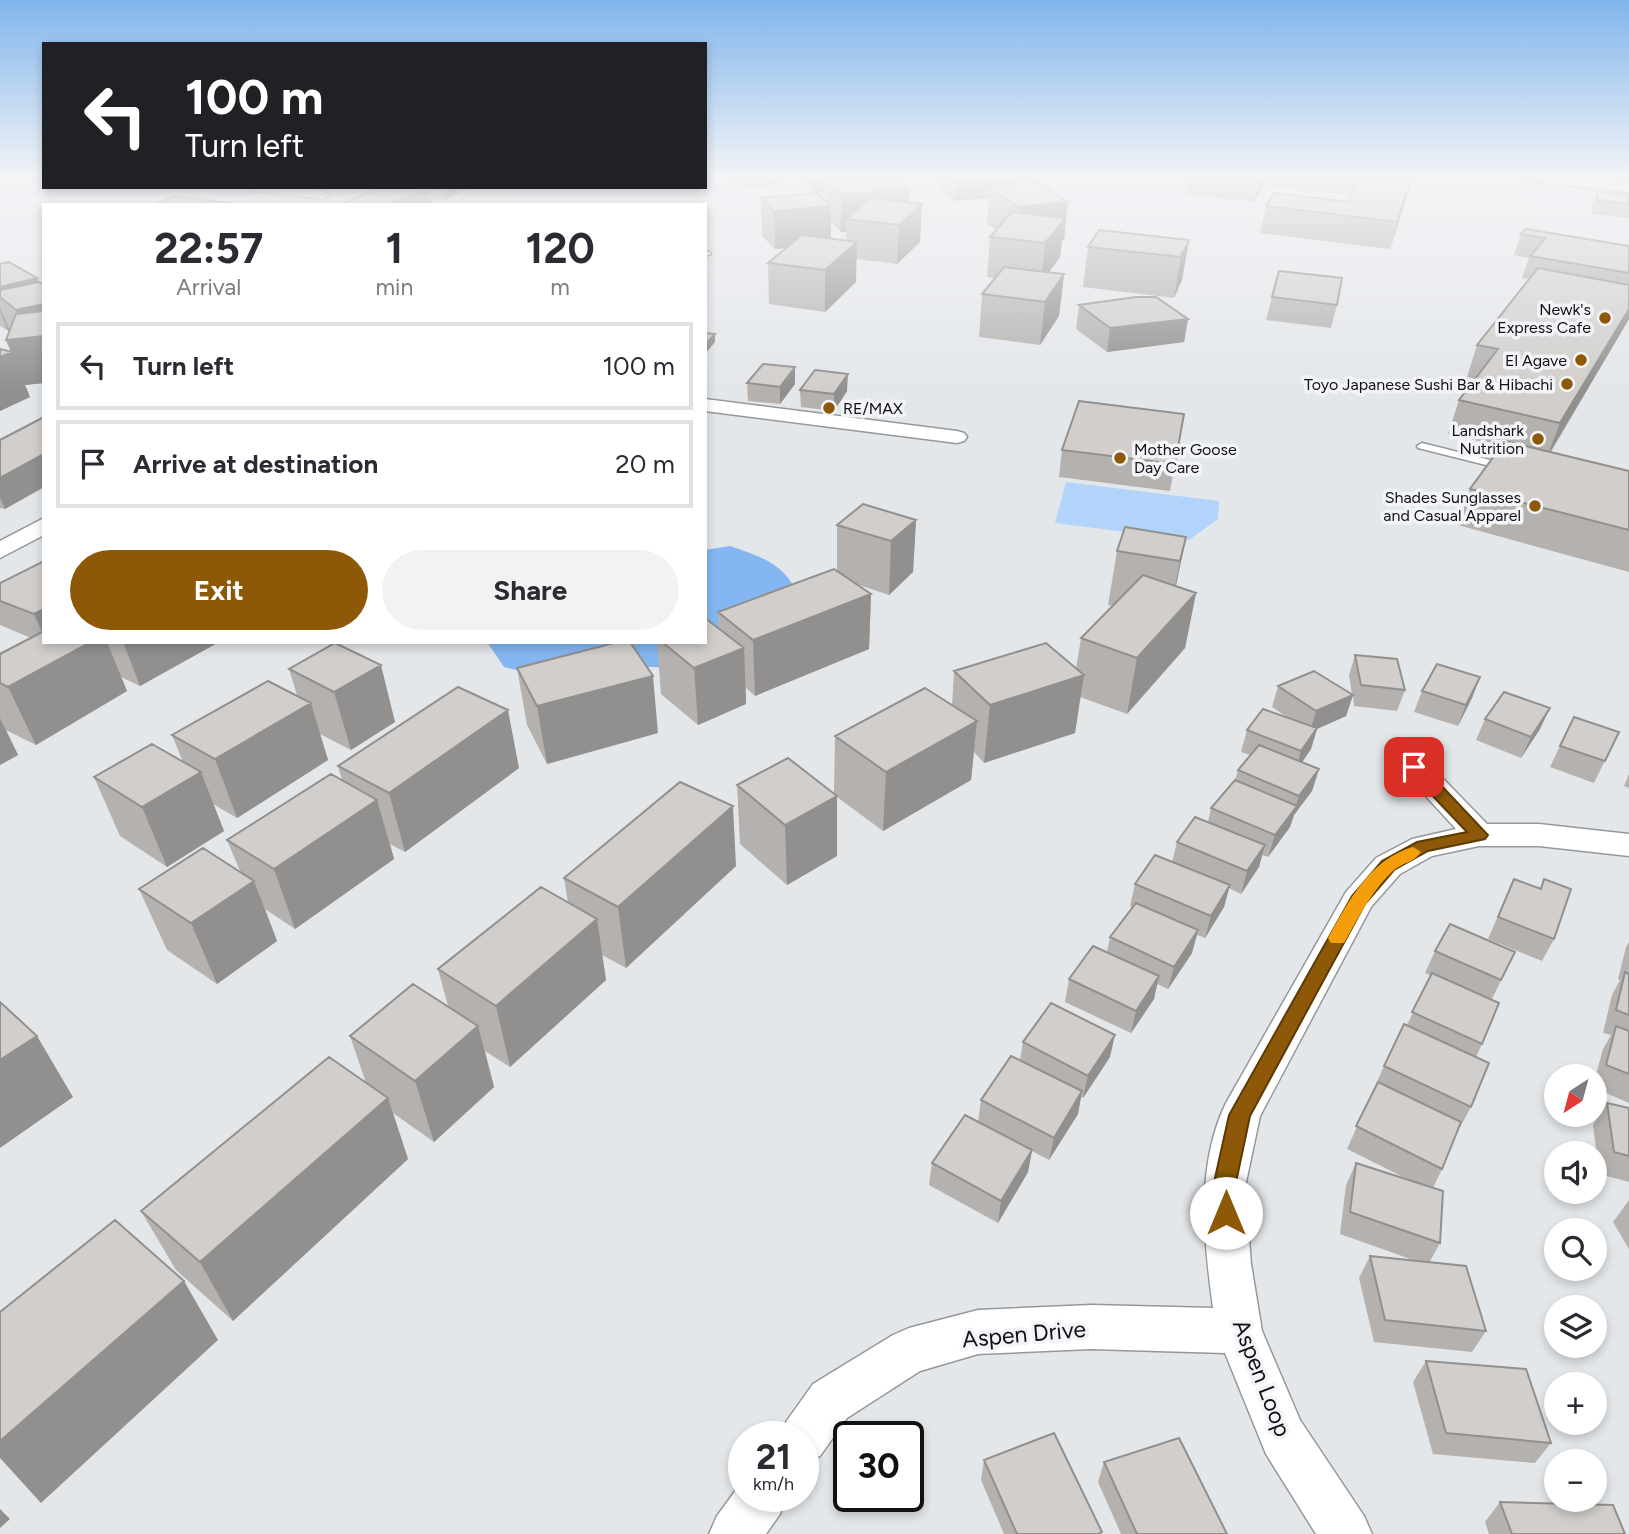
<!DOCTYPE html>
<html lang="en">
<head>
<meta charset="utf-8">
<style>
	body { margin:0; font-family:Figtree,sans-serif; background:#f2f2f3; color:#2b2b33; height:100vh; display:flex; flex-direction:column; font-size:26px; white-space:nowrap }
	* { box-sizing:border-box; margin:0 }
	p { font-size:23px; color:#7c7c81 }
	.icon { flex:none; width:38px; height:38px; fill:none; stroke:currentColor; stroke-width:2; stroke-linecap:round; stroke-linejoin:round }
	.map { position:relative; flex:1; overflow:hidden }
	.sheet { position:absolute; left:42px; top:203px; width:665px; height:441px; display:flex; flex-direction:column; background:#fff; border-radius:0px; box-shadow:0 4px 10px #0003 }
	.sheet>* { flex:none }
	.hud { position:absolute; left:42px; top:42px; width:665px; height:147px; border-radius:0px; box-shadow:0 4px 10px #0003; background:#202124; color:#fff; overflow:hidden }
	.needle { width:46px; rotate:216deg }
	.fabs { position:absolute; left:1544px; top:1064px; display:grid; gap:14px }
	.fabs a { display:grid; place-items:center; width:63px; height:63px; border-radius:50%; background:#fff; box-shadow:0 4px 10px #0003; font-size:35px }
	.speed { position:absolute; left:728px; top:1421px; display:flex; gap:14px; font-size:35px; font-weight:700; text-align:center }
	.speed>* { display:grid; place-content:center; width:91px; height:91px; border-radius:50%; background:#fff; box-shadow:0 4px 10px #0003; line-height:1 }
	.speed small { font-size:18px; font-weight:400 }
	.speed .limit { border:4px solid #111; border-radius:10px; background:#fff; color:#111 }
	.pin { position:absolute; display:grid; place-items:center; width:60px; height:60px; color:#fff; margin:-30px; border-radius:14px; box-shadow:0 4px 10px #0006 }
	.me { position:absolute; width:77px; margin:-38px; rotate:0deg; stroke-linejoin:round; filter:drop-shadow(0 0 5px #0008) }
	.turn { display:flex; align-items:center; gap:24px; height:147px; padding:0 28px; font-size:32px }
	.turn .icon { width:91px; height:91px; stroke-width:2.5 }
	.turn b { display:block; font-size:49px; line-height:60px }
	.eta { display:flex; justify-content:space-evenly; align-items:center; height:119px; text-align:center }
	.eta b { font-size:42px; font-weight:700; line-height:49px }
	.primary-button { display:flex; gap:14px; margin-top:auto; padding:14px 28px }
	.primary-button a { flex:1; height:80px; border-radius:42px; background:#8d5908; color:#fff; font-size:28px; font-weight:700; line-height:80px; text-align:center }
	.primary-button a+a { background:#f2f2f3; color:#2b2b33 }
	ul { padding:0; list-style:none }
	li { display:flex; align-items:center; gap:21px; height:88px; margin:0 14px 10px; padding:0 14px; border:4px solid #e1e1e2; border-radius:0px }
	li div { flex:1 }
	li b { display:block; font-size:26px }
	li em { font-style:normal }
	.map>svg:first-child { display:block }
	.green { fill:#b2d4fb }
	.water { fill:#84b7f1 }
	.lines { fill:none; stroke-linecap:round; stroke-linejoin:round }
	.lane-casing { stroke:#95989b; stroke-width:3 }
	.street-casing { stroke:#95989b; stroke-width:3 }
	.secondary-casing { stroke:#95989b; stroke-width:4 }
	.lane { fill:#fff; fill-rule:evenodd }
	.street { fill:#fff; fill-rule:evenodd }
	.secondary { fill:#fff; fill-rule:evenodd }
	.wall { fill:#b4b1af; fill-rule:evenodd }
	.shaded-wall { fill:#92908e }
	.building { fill:#d1cecb; stroke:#92908e; stroke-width:2 }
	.route { fill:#8d5908; stroke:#5c3a05; stroke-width:2 }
	.slow { fill:#f59e0b }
	.poi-dot { fill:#8d5908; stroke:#f2f4f8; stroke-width:2.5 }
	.labels { text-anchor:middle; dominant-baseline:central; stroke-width:7; stroke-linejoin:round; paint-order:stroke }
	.far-poi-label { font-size:16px; fill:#101112; stroke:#f2f4f8; text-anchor:end }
	.near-street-label { font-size:23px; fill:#101112; stroke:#f2f4f8 }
</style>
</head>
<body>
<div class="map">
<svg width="1629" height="1534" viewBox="0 0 1629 1534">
	<rect width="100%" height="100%" fill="#e4e7ea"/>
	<path class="green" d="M1066 482 1219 501 1218 519 1189 540 1055 523Z"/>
	<path class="water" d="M730 546C759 556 784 563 797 593L673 668 629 666 543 676 504 667 487 642H705V550Z"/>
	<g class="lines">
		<g class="lane-casing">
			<path id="lane" d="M705 252H710L711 254 705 256Z
				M1422 443 1514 466 1516 468 1510 471 1418 448 1417 446Z"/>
		</g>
		<g class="street-casing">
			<path id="street" d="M247 187C267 187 314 183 329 195L322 199 254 191Z
				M705 399 957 431 964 433 967 437 964 441 957 443 705 411Z
				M44 518V535L0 558V541Z
				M1414 758 1425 760 1487 824H1539L1629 834V856L1539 846H1479L1432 856 1400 874 1371 907 1260 1116 1245 1187 1251 1264 1262 1331 1300 1420 1364 1516 1372 1534H1316L1266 1454 1225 1353 1091 1349 978 1354 920 1371 847 1418 820 1456 803 1463V1437H780L786 1422 813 1384 893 1335 909 1328 978 1310 1091 1305 1213 1308C1204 1241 1195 1167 1226 1103L1346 892 1376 858 1412 839 1456 829 1399 767 1403 760Z
				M744 1479V1496H787L780 1514 766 1534H709L717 1516Z"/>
		</g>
		<g class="secondary-casing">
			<path id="secondary" d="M1524 176H1581L1629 182V192L1532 181Z"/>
		</g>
		<use href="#lane" class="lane"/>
		<use href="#street" class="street"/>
		<use href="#secondary" class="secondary"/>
	</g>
	<path class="wall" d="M730 176H785L767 189 730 185Z
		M803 176H866V178L910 189 909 203 920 242 897 264 856 259V282L825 312 769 304 768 263 786 248 775 249 762 236 761 198 815 194 803 183ZM826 193V202L817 194ZM831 222 841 232H846V241L831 239Z
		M938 176H1019L1018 184 1068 202 1064 240H1062L1060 257 1049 272 1064 274 1059 316 1040 345 979 337 982 294 995 278 987 277 990 237 996 230 987 224 989 198 955 201 938 188Z
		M1188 176H1413L1390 249 1260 233 1266 206 1348 202 1351 195 1265 186 1254 202 1185 194Z
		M379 187H470L444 201 431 199 432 205H341Z
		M1597 192 1629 195V218L1592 214V205Z
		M1521 234 1629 246V319L1551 452 1629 471V572L1458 525 1470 489 1501 446 1448 434 1459 400 1475 379 1467 377 1477 345 1530 279 1522 278 1529 258 1514 255Z
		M1189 240 1182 280 1174 298 1083 287 1088 247Z
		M0 264 44 285V383L25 385 30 397 0 411V349L11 351 6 340 9 331 0 326Z
		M1272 297 1337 305 1331 328 1266 320Z
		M1079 305 1188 319 1184 342 1107 352 1076 329Z
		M747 383 795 384 780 404 748 401Z
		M800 390 847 391 834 411 801 407Z
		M1184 414 1170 491 1059 477 1062 450Z
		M44 417V487L5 509 0 508V440Z
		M916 520 913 572 889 595 856 584 871 594 869 649 755 696 746 688V704L698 725 661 694 657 642H705L719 629 718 612 837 571V525Z
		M1186 537 1176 586 1196 593 1185 648 1127 714 1080 697 1075 733 984 763 974 752 971 780 883 831 837 797V856L787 885 740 844 737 785 834 793 835 736 952 705 954 671 1076 669 1081 638 1113 606 1108 605 1117 551Z
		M44 561V642H219L140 686 121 677 127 691 36 745 6 730 18 755 0 765V654L31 638 0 625V583Z
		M1355 655 1405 690 1397 711 1354 706 1353 695 1346 716 1317 729 1311 749 1302 763 1319 769 1312 791 1294 815 1290 827 1268 857 1262 855 1259 867 1241 894 1229 888 1224 907 1205 938 1197 935 1192 953 1168 989 1157 984 1154 999 1131 1033 1065 1002 1069 979 1107 952 1110 937 1132 907 1130 906 1135 884 1172 862 1177 842 1208 822 1211 808 1235 780 1238 770 1250 755 1241 752 1247 730 1288 718 1272 707 1278 686 1352 695 1349 675Z
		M517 668 658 733 547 764 527 725Z
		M289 669 395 722 351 750 320 734 328 760 237 818 213 804 224 831 167 867 120 836 94 777 183 762 172 735 297 695Z
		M1480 677 1472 698 1458 726 1414 712 1422 691Z
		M1485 719 1540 729 1521 758 1476 740Z
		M1619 732 1594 783 1550 767 1560 746Z
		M338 766 519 768 405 852 390 844 394 859 295 929 265 909 277 941 217 984 167 950 139 889 240 871 227 840 342 780Z
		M1629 774V788L1624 786Z
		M736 866 626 968 602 955 606 980 510 1067 485 1051 494 1087 434 1142 393 1113 408 1159 233 1321 176 1270 141 1211 366 1083 350 1036 448 1006 438 969 568 903 564 878Z
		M1514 879 1540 888 1544 879 1554 939 1542 961 1488 939Z
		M1629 942V1103L1594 1088V1082L1603 1049 1611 1035 1603 1033 1612 995 1620 980 1618 979 1626 947Z
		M1435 951 1515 952 1492 999 1482 1044 1476 1057 1471 1107 1459 1129 1442 1169 1433 1188 1440 1243 1429 1263 1486 1331 1472 1352 1374 1342 1359 1278 1370 1256 1416 1261 1340 1234 1346 1185 1356 1163 1409 1180 1347 1149 1374 1089 1384 1066 1407 1025 1431 976 1425 973Z
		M1023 1042 1110 1057 1083 1098 1081 1097 1078 1114 1049 1160 1032 1151 1028 1172 998 1223 929 1185 932 1163 978 1122 981 1100 1020 1060Z
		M1607 1103 1629 1108V1182L1599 1174 1593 1125Z
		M1629 1200V1249L1613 1222Z
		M1426 1361 1551 1443 1535 1463 1433 1454 1413 1382Z
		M984 1460 1101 1534H1004L981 1480Z
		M1104 1462 1227 1534H1121L1098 1482Z
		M1500 1502 1625 1534H1489L1485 1522Z"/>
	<path class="shaded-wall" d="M766 176H785L767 189Z
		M815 176H866V189L826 181V193L815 194Z
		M957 176H1019L1017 195 990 187 989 198 955 201Z
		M1260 176H1267L1265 186 1254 202Z
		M1412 176 1409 190 1390 249 1397 222Z
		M426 187H429L432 205H389Z
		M441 187H470L444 201Z
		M910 189 909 216 922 204 920 242 897 264 899 225 846 219V232H841L842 195Z
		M1068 202 1064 240H1062L1060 257 1041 283 1045 243 1015 240 1018 207Z
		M831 206V244L775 249 774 211Z
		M1189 240 1182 280 1174 298 1181 257Z
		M857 242 856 282 825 312V270Z
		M1064 274 1059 316 1040 345 1045 302Z
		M37 278 44 295V383L25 385 30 397 0 411V357L11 352 6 340 26 338 16 310 0 297V287Z
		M0 307 10 331H8L0 311Z
		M1629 309V319L1547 457 1560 423Z
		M1188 319 1184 342 1107 352 1110 328Z
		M715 334V342L705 354V345Z
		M795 367V384L780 404V387Z
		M848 374 847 391 834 411V394Z
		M44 454V487L5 509 0 498V478Z
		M916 520 913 572 889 595 891 541Z
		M1186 537 1175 590 1169 615 1180 561Z
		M1196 593 1185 648 1127 714 1137 658Z
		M871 594 869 649 755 696 753 640Z
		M44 609V636L34 614Z
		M91 642H107L127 691 36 745 8 687Z
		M123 642H219L140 686Z
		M744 648 746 704 698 725 694 668Z
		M381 665 395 722 351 750 334 692Z
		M1084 675 1075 733 984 763 990 705Z
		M653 676 658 733 547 764 537 706Z
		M1480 677 1472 698 1458 726 1466 705Z
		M1353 695 1346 716 1317 729 1311 749 1295 772 1301 751 1310 732 1316 711Z
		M311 703 328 760 237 818 215 759Z
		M1550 708 1540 729 1521 758 1531 737Z
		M508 710 519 768 405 852 389 793Z
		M0 718 18 755 0 765Z
		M977 721 971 780 883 831 886 772Z
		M1319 769 1312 791 1294 815 1290 827 1268 857 1275 835 1295 808 1299 796Z
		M201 772 224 831 167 867 142 807Z
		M837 796V856L787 885 785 825Z
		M377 800 394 859 295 929 274 869Z
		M733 806 736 866 626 968 618 907Z
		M1265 845 1259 867 1241 894 1247 871Z
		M254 881 277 941 217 984 191 923Z
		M1230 885 1224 907 1205 938 1211 916Z
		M597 919 606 980 510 1067 496 1006Z
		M1198 930 1192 953 1168 989 1174 967Z
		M1159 976 1154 999 1131 1033 1136 1011Z
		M478 1026 494 1087 434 1142 415 1081Z
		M1115 1035 1110 1057 1083 1098 1088 1076Z
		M37 1036 73 1097 0 1148V1060Z
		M1082 1091 1078 1114 1049 1160 1054 1138Z
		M388 1098 408 1159 233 1321 200 1262Z
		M1032 1150 1028 1172 998 1223 1001 1201Z
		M184 1281 218 1340 41 1503 0 1458V1441Z
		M0 1509 10 1519 0 1528Z"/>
	<path class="building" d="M881 176H894L910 189 842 195 826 181Z
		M1359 176H1412L1397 222 1266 206 1274 193 1348 202Z
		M1038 183 1068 202 1018 207 990 187Z
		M379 187H426L389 205H341Z
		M1597 192 1629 195V204L1597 200Z
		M817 193 831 206 774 211 761 198Z
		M174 196 228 203 223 205H153Z
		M871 198 922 204 899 225 846 219Z
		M1012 212 1065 218 1045 243 990 237Z
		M1526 229 1629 246V273L1530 256 1546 238 1521 234Z
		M1099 230 1189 240 1181 257 1088 247Z
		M802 235 857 242 825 270 768 263Z
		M9 262 37 278 0 287V264Z
		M1004 267 1064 274 1045 302 982 294Z
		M1538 268 1629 285V309L1560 423 1459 400 1498 349 1477 345Z
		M1279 271 1342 278 1337 305 1272 297Z
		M39 282 44 285V304L16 310 0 297V290Z
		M1136 297H1156L1188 319 1110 328 1079 305Z
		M44 311V336L6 340 16 314Z
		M705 333 715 334 705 345Z
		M0 349 12 352 0 357Z
		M763 364 795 367 780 387 747 383Z
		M815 370 848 374 834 394 800 390Z
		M1079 401 1184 414 1175 464 1062 450Z
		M44 417V454L0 478V440Z
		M1505 441 1629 471V530L1470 489Z
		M863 504 916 520 891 541 837 525Z
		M1125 527 1186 537 1180 561 1117 551Z
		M44 561V609L34 614 0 601V583Z
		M834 569 871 594 753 640 718 612Z
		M1143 575 1196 593 1137 658 1081 638Z
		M705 618 744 648 694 668 662 642H705Z
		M44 631V642H91L8 687 0 683V654Z
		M618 642H630L653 676 537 706 517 668Z
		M335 643 381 665 334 692 289 669Z
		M1046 643 1084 675 990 705 954 671Z
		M1355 655 1397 659 1405 690 1361 685Z
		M1437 664 1480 677 1466 705 1422 691Z
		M1314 671 1353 695 1316 711 1278 686Z
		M268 681 311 703 215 759 172 735Z
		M458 687 508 710 389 793 338 766Z
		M925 688 977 721 886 772 835 736Z
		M1504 692 1550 708 1531 737 1485 719Z
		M1263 709 1317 728 1301 751 1247 730Z
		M1574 717 1619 732 1605 761 1560 746Z
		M152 744 201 772 142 807 94 777Z
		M1259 745 1319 769 1299 796 1238 770Z
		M788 758 837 796 785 825 737 785Z
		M331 774 377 800 274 869 227 840Z
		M1235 780 1297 806 1275 835 1211 808Z
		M680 782 733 806 618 907 564 878Z
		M1195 817 1265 845 1247 871 1177 842Z
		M203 848 254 881 191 923 139 889Z
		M1155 855 1230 885 1211 916 1135 884Z
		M1514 879 1541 889 1544 879 1571 889 1554 939 1498 917Z
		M541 887 597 919 496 1006 438 969Z
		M1136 903 1198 930 1174 967 1110 937Z
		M1450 924 1515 952 1501 980 1435 951Z
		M1093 946 1159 976 1136 1011 1069 979Z
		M1625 972 1629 974V1015L1616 1010Z
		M1432 973 1499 1003 1482 1044 1412 1012Z
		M413 984 478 1026 415 1081 350 1036Z
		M0 1002 37 1036 0 1060Z
		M1051 1003 1115 1035 1088 1076 1023 1042Z
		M1404 1024 1489 1063 1471 1107 1384 1066Z
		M1616 1026 1629 1031V1074L1606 1065Z
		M1011 1056 1082 1091 1054 1138 981 1100Z
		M329 1057 388 1098 200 1262 141 1211Z
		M1378 1082 1461 1122 1442 1169 1356 1126Z
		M1607 1103 1629 1108V1156L1614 1152Z
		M965 1115 1032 1150 1001 1201 932 1163Z
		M1356 1163 1443 1191 1440 1243 1350 1212Z
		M115 1220 184 1281 0 1441V1312Z
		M1370 1256 1466 1266 1486 1331 1385 1320Z
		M1426 1361 1526 1369 1551 1443 1446 1433Z
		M1054 1433 1102 1532 1098 1534H1017L984 1460Z
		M1179 1438 1227 1534H1137L1104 1462Z
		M1500 1502 1613 1505 1625 1534H1512Z"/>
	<linearGradient id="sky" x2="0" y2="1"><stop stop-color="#80b5ec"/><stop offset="0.45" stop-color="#f3f4f6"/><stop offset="1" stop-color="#f3f4f6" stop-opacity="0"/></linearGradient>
	<rect width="1629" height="391" fill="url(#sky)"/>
	<path class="route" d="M1414 762 1420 763 1488 835 1485 839 1428 851 1394 870 1365 904 1250 1116 1235 1187 1237 1213 1234 1220 1226 1223 1218 1220 1215 1213 1213 1187 1229 1115 1352 896 1382 861 1417 842 1467 832 1409 771 1406 767 1409 763Z"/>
	<path class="slow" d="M1413 847 1421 852C1415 862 1402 863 1394 870 1372 890 1358 918 1344 943H1331L1328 938C1348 902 1370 859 1413 847Z"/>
	<g class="poi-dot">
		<circle cx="1605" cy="318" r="7"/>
		<circle cx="1581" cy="360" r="7"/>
		<circle cx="1567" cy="384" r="7"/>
		<circle cx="829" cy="408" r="7"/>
		<circle cx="1538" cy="439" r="7"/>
		<circle cx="1120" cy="458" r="7"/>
		<circle cx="1535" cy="506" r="7"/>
	</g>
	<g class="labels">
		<g class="far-poi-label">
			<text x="1591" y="309">Newk's<tspan x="1591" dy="18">Express Cafe</tspan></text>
			<text x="1567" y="360">El Agave</text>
			<text x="1553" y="384">Toyo Japanese Sushi Bar &amp; Hibachi</text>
			<text x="843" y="408" text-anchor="start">RE/MAX</text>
			<text x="1524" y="430">Landshark<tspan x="1524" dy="18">Nutrition</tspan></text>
			<text x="1134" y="449" text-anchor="start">Mother Goose<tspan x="1134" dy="18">Day Care</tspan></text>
			<text x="1521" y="497">Shades Sunglasses<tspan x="1521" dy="18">and Casual Apparel</tspan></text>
		</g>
		<g class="near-street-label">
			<text transform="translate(1024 1334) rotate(-5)">Aspen Drive</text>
			<text transform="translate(1262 1378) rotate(69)">Aspen Loop</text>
		</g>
	</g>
</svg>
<div class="fabs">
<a><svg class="needle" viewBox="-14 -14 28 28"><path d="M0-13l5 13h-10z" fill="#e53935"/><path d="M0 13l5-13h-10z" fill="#7c7c81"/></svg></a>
<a><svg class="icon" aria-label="sound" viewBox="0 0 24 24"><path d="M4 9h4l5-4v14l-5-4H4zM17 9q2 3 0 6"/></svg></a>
<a><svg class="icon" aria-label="search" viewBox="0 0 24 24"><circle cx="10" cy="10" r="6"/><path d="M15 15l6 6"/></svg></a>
<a><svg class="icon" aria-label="layers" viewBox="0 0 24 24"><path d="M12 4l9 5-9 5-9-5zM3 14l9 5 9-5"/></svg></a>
<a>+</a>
<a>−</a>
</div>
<div class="speed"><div>21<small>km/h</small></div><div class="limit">30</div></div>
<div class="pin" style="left:1414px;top:767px;background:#d93025"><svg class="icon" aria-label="arrive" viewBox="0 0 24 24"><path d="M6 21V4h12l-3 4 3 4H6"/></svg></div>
<svg class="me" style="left:1226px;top:1213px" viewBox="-20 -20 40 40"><circle r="19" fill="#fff"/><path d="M0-13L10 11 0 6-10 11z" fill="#8d5908"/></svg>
<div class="hud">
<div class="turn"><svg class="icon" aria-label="left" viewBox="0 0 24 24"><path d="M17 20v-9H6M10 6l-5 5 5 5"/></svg><div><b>100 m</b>Turn left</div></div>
</div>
<section class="sheet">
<div class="eta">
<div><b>22:57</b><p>Arrival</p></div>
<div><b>1</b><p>min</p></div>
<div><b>120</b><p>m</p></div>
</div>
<ul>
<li><svg class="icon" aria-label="left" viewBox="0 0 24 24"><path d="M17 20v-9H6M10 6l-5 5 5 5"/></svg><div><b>Turn left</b></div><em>100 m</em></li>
<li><svg class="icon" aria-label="arrive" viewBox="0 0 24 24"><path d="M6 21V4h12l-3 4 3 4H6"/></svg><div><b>Arrive at destination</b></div><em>20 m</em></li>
</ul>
<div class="primary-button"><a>Exit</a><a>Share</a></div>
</section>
</div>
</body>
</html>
